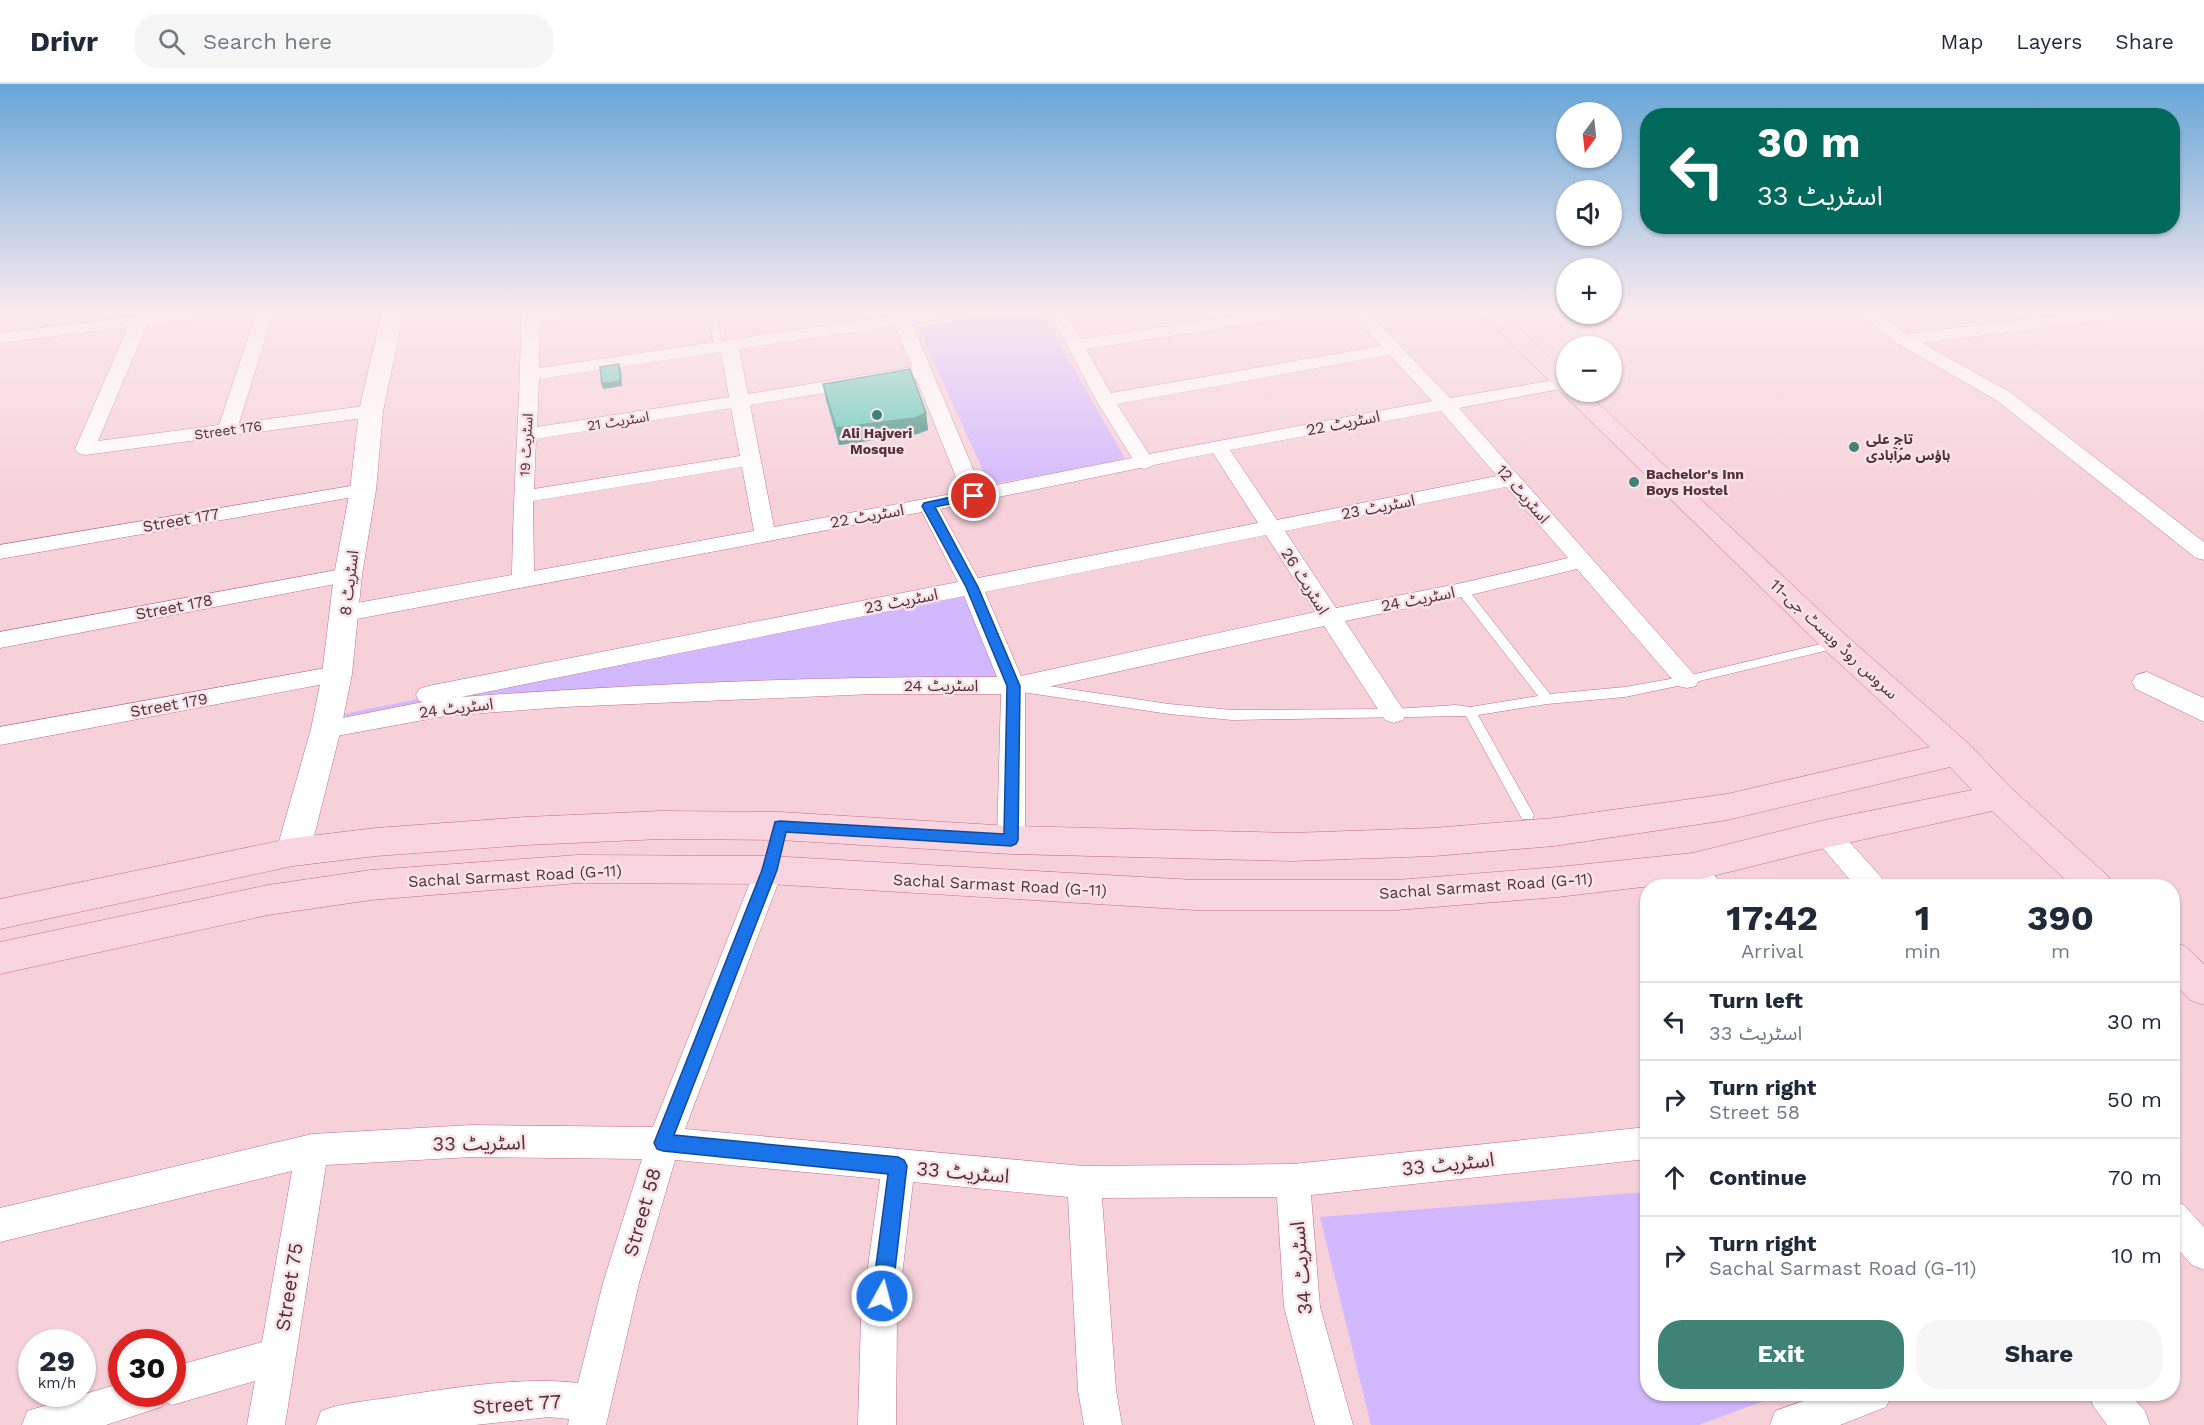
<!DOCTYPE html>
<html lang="en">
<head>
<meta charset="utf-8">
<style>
	body { margin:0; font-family:"Work Sans","Noto Sans Arabic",sans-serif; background:#f6f6f7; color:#1f2937; height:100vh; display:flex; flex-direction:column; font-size:22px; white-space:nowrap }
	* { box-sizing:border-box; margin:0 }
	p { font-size:20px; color:#747a83 }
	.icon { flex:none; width:33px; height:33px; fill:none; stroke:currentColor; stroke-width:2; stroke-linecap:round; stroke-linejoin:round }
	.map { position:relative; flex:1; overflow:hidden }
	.drawer { position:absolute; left:1640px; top:795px; width:540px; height:522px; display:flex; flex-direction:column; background:#fff; border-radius:24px; box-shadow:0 2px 4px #0004 }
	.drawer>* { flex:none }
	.banner { position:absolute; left:1640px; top:24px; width:540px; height:126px; border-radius:24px; box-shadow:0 2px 4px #0004; background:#00695c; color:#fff; overflow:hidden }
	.needle { width:39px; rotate:195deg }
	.controls { position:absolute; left:1556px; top:18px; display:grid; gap:12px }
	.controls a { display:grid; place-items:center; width:66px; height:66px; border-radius:50%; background:#fff; box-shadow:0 2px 4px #0004; font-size:30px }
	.speed { position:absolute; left:18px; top:1245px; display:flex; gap:12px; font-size:30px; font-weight:700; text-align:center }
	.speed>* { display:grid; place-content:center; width:78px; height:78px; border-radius:50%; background:#fff; box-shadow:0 2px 4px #0004; line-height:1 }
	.speed small { font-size:15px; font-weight:400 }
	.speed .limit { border:9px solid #d22; background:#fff; color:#111 }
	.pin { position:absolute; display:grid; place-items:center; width:51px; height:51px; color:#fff; margin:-26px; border:3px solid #fff; border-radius:50%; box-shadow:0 2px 6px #0007 }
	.me { position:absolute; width:66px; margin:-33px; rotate:7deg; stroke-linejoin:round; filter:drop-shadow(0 0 4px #0008) }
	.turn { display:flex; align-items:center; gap:21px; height:126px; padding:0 18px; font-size:27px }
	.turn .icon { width:78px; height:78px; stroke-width:2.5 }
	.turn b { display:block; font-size:42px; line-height:51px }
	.eta { display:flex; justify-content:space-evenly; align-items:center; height:102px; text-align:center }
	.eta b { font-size:36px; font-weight:700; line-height:42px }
	.cta { display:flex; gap:12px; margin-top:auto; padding:12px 18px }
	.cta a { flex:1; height:69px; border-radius:24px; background:#3f8377; color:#fff; font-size:24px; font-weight:700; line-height:69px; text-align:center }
	.cta a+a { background:#f6f6f7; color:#1f2937 }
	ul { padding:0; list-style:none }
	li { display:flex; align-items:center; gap:18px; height:78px; padding:0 18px; border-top:2px solid #e0e1e3 }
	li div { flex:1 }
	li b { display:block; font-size:22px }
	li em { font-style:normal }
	header { display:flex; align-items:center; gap:36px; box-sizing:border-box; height:84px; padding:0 30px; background:#fff; border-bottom:2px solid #e0e1e3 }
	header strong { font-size:28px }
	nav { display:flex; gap:33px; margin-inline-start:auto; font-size:21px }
	.search { width:420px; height:54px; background:#f6f6f7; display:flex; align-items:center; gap:15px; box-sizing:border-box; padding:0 21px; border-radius:24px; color:#747a83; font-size:22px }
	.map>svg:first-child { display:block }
	.green { fill:#d1b8ff }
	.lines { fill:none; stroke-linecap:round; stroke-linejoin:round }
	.service-casing { stroke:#c36f8a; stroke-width:1 }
	.minor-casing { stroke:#c36f8a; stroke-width:1 }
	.tertiary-casing { stroke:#c36f8a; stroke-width:1 }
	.secondary-casing { stroke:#c36f8a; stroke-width:1 }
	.service { fill:#fff; fill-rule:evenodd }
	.minor { fill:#fff; fill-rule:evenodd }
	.tertiary { fill:#fff; fill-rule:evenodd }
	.secondary { fill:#f9d5e2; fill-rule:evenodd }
	.wall { fill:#48ad9c }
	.shaded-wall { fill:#3b8d7f }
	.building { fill:#54c9b5; stroke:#3b8d7f; stroke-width:1.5 }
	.route { fill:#1a73e8; stroke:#114b97; stroke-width:1.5 }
	.poi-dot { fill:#3f8377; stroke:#f7e3e8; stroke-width:2 }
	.labels { text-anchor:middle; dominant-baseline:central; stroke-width:5; stroke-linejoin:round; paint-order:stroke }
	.far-street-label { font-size:14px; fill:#55303c; stroke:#f7e3e8 }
	.far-poi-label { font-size:14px; font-weight:bold; fill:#55303c; stroke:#f7e3e8; text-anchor:start }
	.street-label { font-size:16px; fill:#55303c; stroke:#f7e3e8 }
	.near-street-label { font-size:20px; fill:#55303c; stroke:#f7e3e8 }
</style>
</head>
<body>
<header>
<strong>Drivr</strong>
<div class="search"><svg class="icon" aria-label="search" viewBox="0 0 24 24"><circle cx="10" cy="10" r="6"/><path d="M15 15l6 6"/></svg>Search here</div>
<nav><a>Map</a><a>Layers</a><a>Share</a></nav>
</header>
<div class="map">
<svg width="2204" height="1341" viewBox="0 0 2204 1341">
	<rect width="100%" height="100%" fill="#f6d1da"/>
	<path class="green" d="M1019 227H1041L1127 378 989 400 918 243Z
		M969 506 1004 598 570 611 330 641 333 632Z
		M1647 1108V1310H1783L1699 1341H1371L1320 1133Z"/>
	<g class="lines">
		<g class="service-casing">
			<path id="service" d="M708 227H717L722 265 714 263Z
				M1462 502 1466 503 1550 610 1625 603 1687 592 1837 556 1843 560 1837 564 1687 600 1625 613 1547 620 1478 631 1534 731 1532 735H1522L1466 632 1232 636 1169 630 1022 608 1016 603 1022 598 1169 620 1232 626 1394 625 1456 621 1470 623 1538 612 1458 509 1456 506Z"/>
		</g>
		<g class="minor-casing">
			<path id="minor" d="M178 227H225L222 231 216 232 147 241 98 357 219 341 257 227H274L239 339 371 321 378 323 380 327 378 331 371 333 85 371 78 369 75 365 128 243 0 259V249Z
				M521 227H596L593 231 587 232 539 238V284L891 232 890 227H906L908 230 927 227H967L965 231 959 232 912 239 981 404 1132 374 1096 316 1049 227H1065L1081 255 1268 227H1308L1305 231 1299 232 1086 265 1111 309 1381 262 1349 227H1367L1450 314 1566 294V304L1459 324 1699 596 1696 602 1687 604 1678 602 1577 485 1462 513 1345 537 1406 630 1403 636 1394 639 1385 636 1324 542 1025 608V756L1021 764 1011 767 1001 764 997 756 1001 610H873L563 623 445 632 326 654 317 651 313 645 317 639 423 618 419 617 416 611 419 605 428 602 958 498 922 428 346 537 338 534 335 529 338 524 346 521 512 491C513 402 521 315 521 227ZM895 242 912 283 748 310 739 265ZM721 268 729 313 537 343 539 295ZM1390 271 1432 317 1149 370 1117 320ZM916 294 962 408 774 443 750 321ZM731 324 740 372 534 405 536 355ZM1441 327 1497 392 1277 436 1230 366ZM1213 369 1258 439 978 494 940 425 1140 384 1145 385 1154 381ZM742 383 754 447 534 487 533 417ZM1506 403 1568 474 1462 499 1336 524 1285 447ZM1266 451 1315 528 1021 592 985 508ZM964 512 997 593C819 592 640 600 461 613Z
				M1855 227H1875L1907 250 2095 227H2141L2139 231 2133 232 1922 259 2010 308 2204 458V476L2196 474 1996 316 1898 260Z
				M363 400 370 402 373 406 370 410 0 475V461Z
				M348 484 356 486 359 491 356 496 0 564V548Z
				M337 582 345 584 349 590 345 596 0 661V643Z
				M1825 739 1835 742 1882 794 1886 802H1855L1811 750 1815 742Z
				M1693 772 1703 775 1722 802H1692L1679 783 1683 775Z
				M769 775 779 778 783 786 685 1045 1084 1082 1293 1080 1647 1043V1075L1311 1111 1320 1223 1353 1341H1315L1284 1223 1277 1113 1102 1114 1116 1306 1122 1341H1084L1078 1306 1068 1113 913 1098 897 1234 896 1341H858L861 1234 880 1095 675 1076 639 1199 606 1341H568L569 1335 549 1333 475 1341H316L321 1327C344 1318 370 1317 394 1313 450 1304 523 1292 578 1299L603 1199 642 1075 472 1073 326 1081 285 1341H247L255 1297 172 1321 164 1317 161 1323 106 1341H22L27 1327 122 1299V1310H172V1283L262 1258 292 1087 0 1158V1124L312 1050 472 1041 653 1043 755 786 759 778Z
				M2172 1116 2184 1121 2204 1143V1186L2192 1181 2172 1159Z
				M1823 1310H1892L1886 1323 1840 1341H1770L1775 1327Z
				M2088 1310H2130L2145 1327 2150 1341H2107L2094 1323Z"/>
		</g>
		<g class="tertiary-casing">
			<path id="tertiary" d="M382 227H404L383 327 376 406 362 491 352 590 341 645 310 768 305 778 293 781 281 778 276 768 311 645 322 590 334 491 350 406 359 327Z
				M2147 588 2204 614V638L2136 605 2132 598 2136 591Z"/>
		</g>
		<g class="secondary-casing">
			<path id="secondary" d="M1478 227H1501L1566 288V308H1586L1848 553 1969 660 2011 704 2108 792 2113 802H2072L1992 727 1825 764 1693 797 1558 813 1397 826H1195L769 800 578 799 371 816 268 831 0 890V858L268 801 371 786 578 771 769 772 1195 796H1397L1558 783 1693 769 1825 736 1972 706 1950 683 1727 736 1554 762 1434 772 1292 777 1011 770 780 756 661 755 526 761 376 772 293 782 0 845V815L293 754 376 744 526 733 661 727 780 728 1011 742 1292 749 1434 744 1554 734 1727 710 1930 663 1826 567Z
				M2172 858 2185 862 2204 880V921L2190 916 2172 898Z"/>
		</g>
		<use href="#service" class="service"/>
		<use href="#minor" class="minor"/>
		<use href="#tertiary" class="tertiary"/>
		<use href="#secondary" class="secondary"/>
	</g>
	<path class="wall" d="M823 300 926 329 928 346 917 350 839 361 826 316Z"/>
	<path class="shaded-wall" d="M619 280 621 285 622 302 603 305 602 300Z
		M926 329 928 346 917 350 839 361 836 344Z"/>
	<path class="building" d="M619 280 620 297 602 300 600 283Z
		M910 285 926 329 915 334 836 344 823 300Z"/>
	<linearGradient id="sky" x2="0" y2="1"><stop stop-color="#67a6d8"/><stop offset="0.55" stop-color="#fbeaee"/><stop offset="1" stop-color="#fbeaee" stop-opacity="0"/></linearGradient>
	<rect width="2204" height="414" fill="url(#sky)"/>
	<path class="route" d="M974 408 978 409V414L935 423 978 503 1020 602 1018 756 1016 760 1011 762 786 748 777 786 674 1051 898 1073 904 1076 907 1082 892 1212 889 1219 882 1222 875 1219 872 1212 888 1090 663 1067 657 1065 654 1059 762 786 775 738 780 737 1004 750 1007 602 966 503 922 422 924 419Z"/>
	<g class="poi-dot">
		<circle cx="877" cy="331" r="6"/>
		<circle cx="1854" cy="363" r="6"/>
		<circle cx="1634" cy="398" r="6"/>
	</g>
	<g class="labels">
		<g class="far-street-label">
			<text transform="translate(618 337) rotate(-9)">اسٹریٹ 21</text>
			<text transform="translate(228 346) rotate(-8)">Street 176</text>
			<text transform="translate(526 361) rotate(-87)">اسٹریٹ 19</text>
		</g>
		<g class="far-poi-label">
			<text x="877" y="349" text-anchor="middle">Ali Hajveri<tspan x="877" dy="16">Mosque</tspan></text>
			<text x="1866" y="355">تاج علی<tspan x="1866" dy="16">ہاؤس مرآبادی</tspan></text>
			<text x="1646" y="390">Bachelor's Inn<tspan x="1646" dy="16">Boys Hostel</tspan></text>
		</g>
		<g class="street-label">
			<text transform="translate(1343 339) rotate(-11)">اسٹریٹ 22</text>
			<text transform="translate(1523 410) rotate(49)">اسٹریٹ 12</text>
			<text transform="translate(1378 423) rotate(-11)">اسٹریٹ 23</text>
			<text transform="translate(867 432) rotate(-10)">اسٹریٹ 22</text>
			<text transform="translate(181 436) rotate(-10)">Street 177</text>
			<text transform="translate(1305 497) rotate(58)">اسٹریٹ 26</text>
			<text transform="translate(349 499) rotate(-83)">اسٹریٹ 8</text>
			<text transform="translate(1418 515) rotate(-11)">اسٹریٹ 24</text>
			<text transform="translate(901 517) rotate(-11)">اسٹریٹ 23</text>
			<text transform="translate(174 523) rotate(-11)">Street 178</text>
			<text transform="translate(1834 555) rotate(43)">سروس روڈ ویسٹ جی-11</text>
			<text x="941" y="601">اسٹریٹ 24</text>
			<text transform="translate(169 621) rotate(-10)">Street 179</text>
			<text transform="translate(456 624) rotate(-7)">اسٹریٹ 24</text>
			<text transform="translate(515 792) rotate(-3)">Sachal Sarmast Road (G-11)</text>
			<text transform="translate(1000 801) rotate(3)">Sachal Sarmast Road (G-11)</text>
			<text transform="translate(1486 802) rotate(-4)">Sachal Sarmast Road (G-11)</text>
		</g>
		<g class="near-street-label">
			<text transform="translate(479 1059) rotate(-1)">اسٹریٹ 33</text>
			<text transform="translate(1448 1080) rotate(-6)">اسٹریٹ 33</text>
			<text transform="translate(963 1088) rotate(5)">اسٹریٹ 33</text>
			<text transform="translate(642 1128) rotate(-74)">Street 58</text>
			<text transform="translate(1301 1184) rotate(-95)">اسٹریٹ 34</text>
			<text transform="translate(289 1203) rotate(-81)">Street 75</text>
			<text transform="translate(517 1320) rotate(-4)">Street 77</text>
		</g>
	</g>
</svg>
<div class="controls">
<a><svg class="needle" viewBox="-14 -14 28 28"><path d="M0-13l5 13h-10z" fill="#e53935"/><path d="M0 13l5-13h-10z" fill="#747a83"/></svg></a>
<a><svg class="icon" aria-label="sound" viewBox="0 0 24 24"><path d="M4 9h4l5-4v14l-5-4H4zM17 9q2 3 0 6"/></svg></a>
<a>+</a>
<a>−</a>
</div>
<div class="speed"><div>29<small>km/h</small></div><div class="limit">30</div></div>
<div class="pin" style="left:974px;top:412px;background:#d93025"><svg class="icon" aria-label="arrive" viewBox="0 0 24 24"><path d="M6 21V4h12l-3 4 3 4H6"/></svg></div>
<svg class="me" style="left:882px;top:1212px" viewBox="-20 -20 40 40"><circle r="17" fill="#1a73e8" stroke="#fff" stroke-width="3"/><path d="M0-11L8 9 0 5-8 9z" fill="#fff"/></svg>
<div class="banner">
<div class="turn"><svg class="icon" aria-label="left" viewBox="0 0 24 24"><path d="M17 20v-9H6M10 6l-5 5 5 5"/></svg><div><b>30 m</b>اسٹریٹ 33</div></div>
</div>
<section class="drawer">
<div class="eta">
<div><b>17:42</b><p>Arrival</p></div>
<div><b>1</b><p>min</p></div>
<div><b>390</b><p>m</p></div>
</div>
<ul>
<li><svg class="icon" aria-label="left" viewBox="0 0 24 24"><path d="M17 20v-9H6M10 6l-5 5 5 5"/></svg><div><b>Turn left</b><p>اسٹریٹ 33</p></div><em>30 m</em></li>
<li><svg class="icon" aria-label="right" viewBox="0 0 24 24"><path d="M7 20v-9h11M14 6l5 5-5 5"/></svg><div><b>Turn right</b><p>Street 58</p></div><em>50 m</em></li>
<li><svg class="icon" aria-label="ahead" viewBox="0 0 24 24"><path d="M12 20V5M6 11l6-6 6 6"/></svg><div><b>Continue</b></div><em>70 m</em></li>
<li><svg class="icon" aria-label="right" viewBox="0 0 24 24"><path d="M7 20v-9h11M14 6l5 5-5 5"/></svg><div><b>Turn right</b><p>Sachal Sarmast Road (G-11)</p></div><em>10 m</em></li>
</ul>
<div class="cta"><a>Exit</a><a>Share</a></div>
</section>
</div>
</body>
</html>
